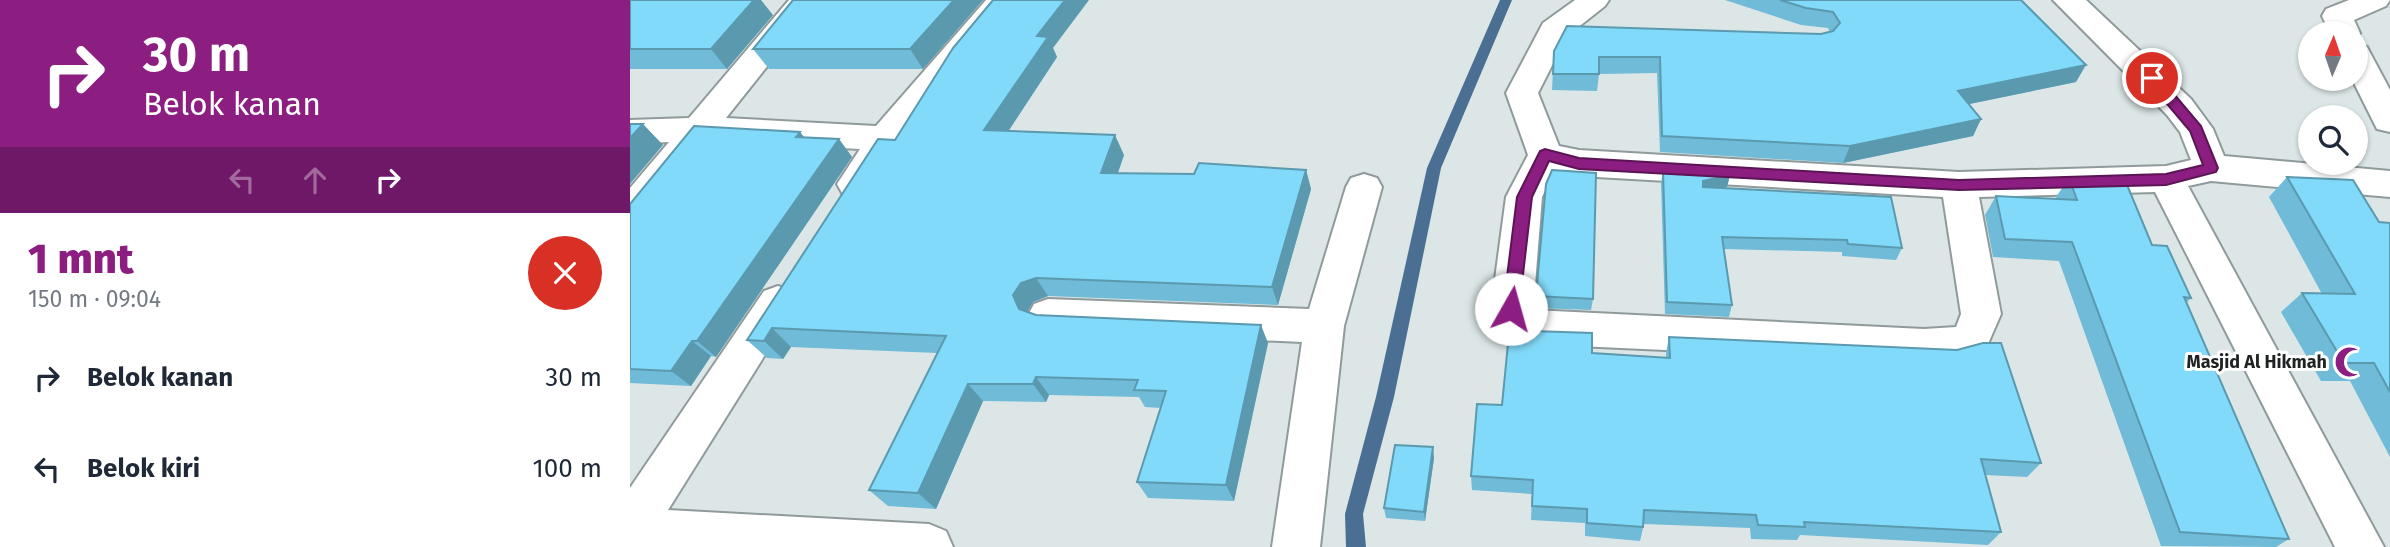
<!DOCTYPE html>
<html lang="id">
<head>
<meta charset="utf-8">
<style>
	body { margin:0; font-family:"Fira Sans",sans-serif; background:#f6f6f7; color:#1f2937; height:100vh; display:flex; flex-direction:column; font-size:26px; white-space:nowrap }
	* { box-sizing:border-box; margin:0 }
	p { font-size:23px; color:#747a83 }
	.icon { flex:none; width:38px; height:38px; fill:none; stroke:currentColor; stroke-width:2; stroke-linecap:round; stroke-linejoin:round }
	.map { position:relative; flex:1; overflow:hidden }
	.sheet { display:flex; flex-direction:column; background:#fff; width:630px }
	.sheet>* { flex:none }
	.hud { background:#8c1e82; color:#fff; overflow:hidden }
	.needle { width:46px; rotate:2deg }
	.buttons { position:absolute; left:1668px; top:21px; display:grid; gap:14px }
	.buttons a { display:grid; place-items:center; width:70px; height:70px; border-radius:50%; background:#fff; box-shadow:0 2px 5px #0004; font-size:35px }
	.pin { position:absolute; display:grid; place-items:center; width:60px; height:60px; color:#fff; margin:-30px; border:4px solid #fff; border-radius:50%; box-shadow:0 2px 7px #0007 }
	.me { position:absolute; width:77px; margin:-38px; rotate:7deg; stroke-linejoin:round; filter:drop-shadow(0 0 5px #0008) }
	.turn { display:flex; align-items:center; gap:24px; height:147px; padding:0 28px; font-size:32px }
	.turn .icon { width:91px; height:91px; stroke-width:2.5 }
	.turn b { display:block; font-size:49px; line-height:60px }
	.lanes { display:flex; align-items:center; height:66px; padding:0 28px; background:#0003; justify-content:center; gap:35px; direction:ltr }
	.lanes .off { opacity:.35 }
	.round { display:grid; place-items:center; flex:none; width:74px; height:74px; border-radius:37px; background:#f6f6f7 }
	.head { display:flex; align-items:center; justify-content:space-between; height:119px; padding:0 28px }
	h1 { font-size:42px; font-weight:800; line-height:52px; color:#8c1e82 }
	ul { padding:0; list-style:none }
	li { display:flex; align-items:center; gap:21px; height:91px; padding:0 28px }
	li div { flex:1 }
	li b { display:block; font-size:26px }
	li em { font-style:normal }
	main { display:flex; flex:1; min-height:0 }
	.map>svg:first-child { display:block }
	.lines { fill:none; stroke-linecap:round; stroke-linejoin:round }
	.stream { fill:#4b6f93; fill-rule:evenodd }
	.minor-casing { stroke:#909a9a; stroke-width:4 }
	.minor { fill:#fff; fill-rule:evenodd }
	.wall { fill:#70bbd7 }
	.shaded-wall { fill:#5b99af }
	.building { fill:#82dafa; stroke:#5b99af; stroke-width:2 }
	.route { fill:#8c1e82; stroke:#5b1454; stroke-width:2 }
	.labels { text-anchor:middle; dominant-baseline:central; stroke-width:6; stroke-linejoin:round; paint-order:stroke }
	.poi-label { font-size:18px; font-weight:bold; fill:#1e2222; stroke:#fff; text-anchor:end }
</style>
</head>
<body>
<main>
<section class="sheet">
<div class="hud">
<div class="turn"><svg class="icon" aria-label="right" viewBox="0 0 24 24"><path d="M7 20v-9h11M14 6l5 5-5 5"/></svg><div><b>30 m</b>Belok kanan</div></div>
<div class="lanes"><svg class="icon off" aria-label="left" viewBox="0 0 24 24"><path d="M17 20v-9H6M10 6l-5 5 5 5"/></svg><svg class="icon off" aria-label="ahead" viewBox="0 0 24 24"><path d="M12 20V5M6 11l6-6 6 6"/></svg><svg class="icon" aria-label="right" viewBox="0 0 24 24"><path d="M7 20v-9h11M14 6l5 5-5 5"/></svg></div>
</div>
<div class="head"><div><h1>1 mnt</h1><p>150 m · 09:04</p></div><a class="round" style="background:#d93025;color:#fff"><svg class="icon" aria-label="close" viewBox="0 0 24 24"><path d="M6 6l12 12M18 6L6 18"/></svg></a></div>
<ul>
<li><svg class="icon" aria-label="right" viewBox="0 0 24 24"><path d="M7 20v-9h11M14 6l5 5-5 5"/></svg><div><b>Belok kanan</b></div><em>30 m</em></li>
<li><svg class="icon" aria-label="left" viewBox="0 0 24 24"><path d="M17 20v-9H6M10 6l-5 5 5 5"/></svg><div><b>Belok kiri</b></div><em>100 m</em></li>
</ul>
</section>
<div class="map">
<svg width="1760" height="547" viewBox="0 0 1760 547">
	<rect width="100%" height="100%" fill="#dce6e6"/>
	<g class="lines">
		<path class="stream" d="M870 0H882L811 168 764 397 733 514 736 547H716L715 514 746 397 797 168Z"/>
		<g class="minor-casing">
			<path id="minor" d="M159 0H190L96 118 246 126 356 0H387L267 146 238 193 225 197 212 193 207 184 230 149 78 141 13 223 0 227V188L39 142 0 144V120L59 118Z
				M945 0H979L975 6 937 36 908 93 929 146 949 150 1329 172 1536 166 1561 160 1550 132 1537 115 1423 0H1456L1561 99 1583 129 1594 156 1760 171V197L1581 181 1558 186 1754 547H1705L1525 192 1349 197 1371 314 1354 353 1317 363 903 344 875 335 861 309 876 197 898 155 876 93 913 23ZM925 170 949 176 1313 197 1331 314 1326 327 1294 329 903 310 912 197Z
				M1719 0H1760L1756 6 1724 20 1730 33 1726 40V33H1700L1692 16 1696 9Z
				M1726 44 1737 47 1760 90V132L1747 129 1722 79H1726Z
				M734 174 747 178 752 187 714 326 690 547H642L672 342 418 331 404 326 398 315 404 304 418 299 679 309 716 187 721 178Z
				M148 286 162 291 168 302 38 510 299 524 316 531 323 547H0V488L134 291Z"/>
		</g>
		<use href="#minor" class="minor"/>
	</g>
	<path class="wall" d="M0 0 143 15 97 69H0Z
		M163 0H353L293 69H139L123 49Z
		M1095 0H1391L1446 82 1339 104 1351 119 1343 136 1213 163 1030 152 1027 73 969 74 967 91 922 90 924 51 1191 34 1200 32 1198 28 1171 25Z
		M423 48 427 57 378 131 494 155 488 173 564 174 676 170 681 189 648 305 418 296 403 302 397 312 406 315 638 343 604 501 518 498 507 482 531 408 515 407 509 397 419 395 416 402 353 401 306 509 258 506 239 490 307 353 161 347 153 359 137 358 117 340 265 140Z
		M170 132 174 138 209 139 222 157 86 357 81 356 61 386 0 383V204Z
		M1033 171 1100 175 1097 187 1092 188 1272 248 1266 260 1212 256V252L1094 249 1102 305 1099 317 1035 314 1031 183Z
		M1657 177 1749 222 1760 223V457L1720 381H1691L1651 312 1672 293 1692 294 1639 197Z
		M1439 178 1522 245 1561 298 1556 303 1659 539 1646 547 1531 546 1429 261 1363 257 1355 215 1366 196 1427 199 1426 197Z
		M906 296 963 299 961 310 906 308Z
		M1039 337 1411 463 1397 477 1355 475 1371 532 1358 545 1170 535 1167 540 1121 539 1120 528 1014 524 1010 541 955 536V523L901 520 902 494 842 490 841 476 962 353 1036 358V353Z
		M804 458 795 521 756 518 754 508Z"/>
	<path class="shaded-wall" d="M124 0H131L143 15 97 69 81 49Z
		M324 0H353L293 69 280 49Z
		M435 0H459L423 48 427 57 366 150 354 130 407 36Z
		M1456 65 1446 82 1320 108 1328 91Z
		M1351 119 1343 136 1213 163 1220 146Z
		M13 124 33 145 0 184V138Z
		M170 132 184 149 166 137Z
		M485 135 494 155 481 192 471 173Z
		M209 139 222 157 86 357 67 341Z
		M676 170 681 189 648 305 642 287Z
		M1100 175 1097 187 1070 193 1073 181Z
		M406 278 418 296 403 302 396 314 389 309 383 295 391 283Z
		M631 325 638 343 604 501 596 485Z
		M142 328 161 347 153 359 134 341Z
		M62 341 81 356 61 386 41 371Z
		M406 377 419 395 416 402 403 384Z
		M338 384 353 401 306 509 288 493Z
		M803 447 804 458 795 521 794 512Z"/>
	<path class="building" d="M0 0H124L81 49H0Z
		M163 0H324L280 49H123Z
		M363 0H435L407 36 418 37 354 130 485 135 471 173 564 174 569 163 676 170 642 287 406 278 391 283 383 295 389 309 406 315 631 325 596 485 507 482 536 391 504 390 508 380 406 377 403 384H338L288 493 239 490 316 336 142 328 134 341 117 340 248 139 265 140 323 48Z
		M1150 0H1391L1456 65 1328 91 1351 119 1220 146 1032 136 1030 57H969V74H923L924 51 937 26 1191 34 1203 31 1210 23 1203 12 1176 8Z
		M0 124H13L0 138Z
		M64 126 170 132 166 137 209 139 67 341H62L41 371 0 369V204Z
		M922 170 966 173 963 299 906 296 916 184Z
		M1033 171 1100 175 1073 181V187L1261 197 1272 248 1218 244 1217 240 1092 237 1102 305 1037 302Z
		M1657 177 1723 180 1749 222 1760 223V392L1744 363H1714L1672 293 1725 294Z
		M1439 178 1495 180 1522 245 1537 246 1561 298 1554 297 1659 539 1550 532 1442 242 1375 239 1366 196 1447 200Z
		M880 323 903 331 962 333V353L1040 358 1039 337 1327 350 1353 343H1371L1411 463 1351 459 1371 532 1174 522 1175 527 1128 525 1126 515 1014 510 1013 527 957 523V509L902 506 903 480 841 476 847 404 872 405Z
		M765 445 803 447 794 512 754 508Z"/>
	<path class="route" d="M1522 73 1527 74 1571 126 1588 168 1586 172 1536 185 1329 190 949 169 919 161 902 197 889 309 887 313H876L873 309 887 197 910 151 915 149 949 158 1329 180 1536 174 1573 165 1560 131 1515 78Z"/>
	<defs>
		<g id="mosque-bare" transform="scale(2.415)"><path d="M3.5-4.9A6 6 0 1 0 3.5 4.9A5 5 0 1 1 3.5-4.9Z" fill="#8c1e82" stroke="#fff" stroke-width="2.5" paint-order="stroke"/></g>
	</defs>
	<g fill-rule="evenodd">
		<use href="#mosque-bare" x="1720" y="362"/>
	</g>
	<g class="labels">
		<g class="poi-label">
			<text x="1697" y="362">Masjid Al Hikmah</text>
		</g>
	</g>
</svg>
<div class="buttons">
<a><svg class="needle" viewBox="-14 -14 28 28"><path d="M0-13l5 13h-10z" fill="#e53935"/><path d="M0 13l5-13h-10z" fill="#747a83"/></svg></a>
<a><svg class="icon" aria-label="search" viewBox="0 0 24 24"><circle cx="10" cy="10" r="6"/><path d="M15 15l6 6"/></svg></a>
</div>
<div class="pin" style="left:1522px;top:78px;background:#d93025"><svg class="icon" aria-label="arrive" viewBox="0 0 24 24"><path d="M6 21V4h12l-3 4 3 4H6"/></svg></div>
<svg class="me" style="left:881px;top:309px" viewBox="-20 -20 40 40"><circle r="19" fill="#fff"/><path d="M0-13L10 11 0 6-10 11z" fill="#8c1e82"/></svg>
</div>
</main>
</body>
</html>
